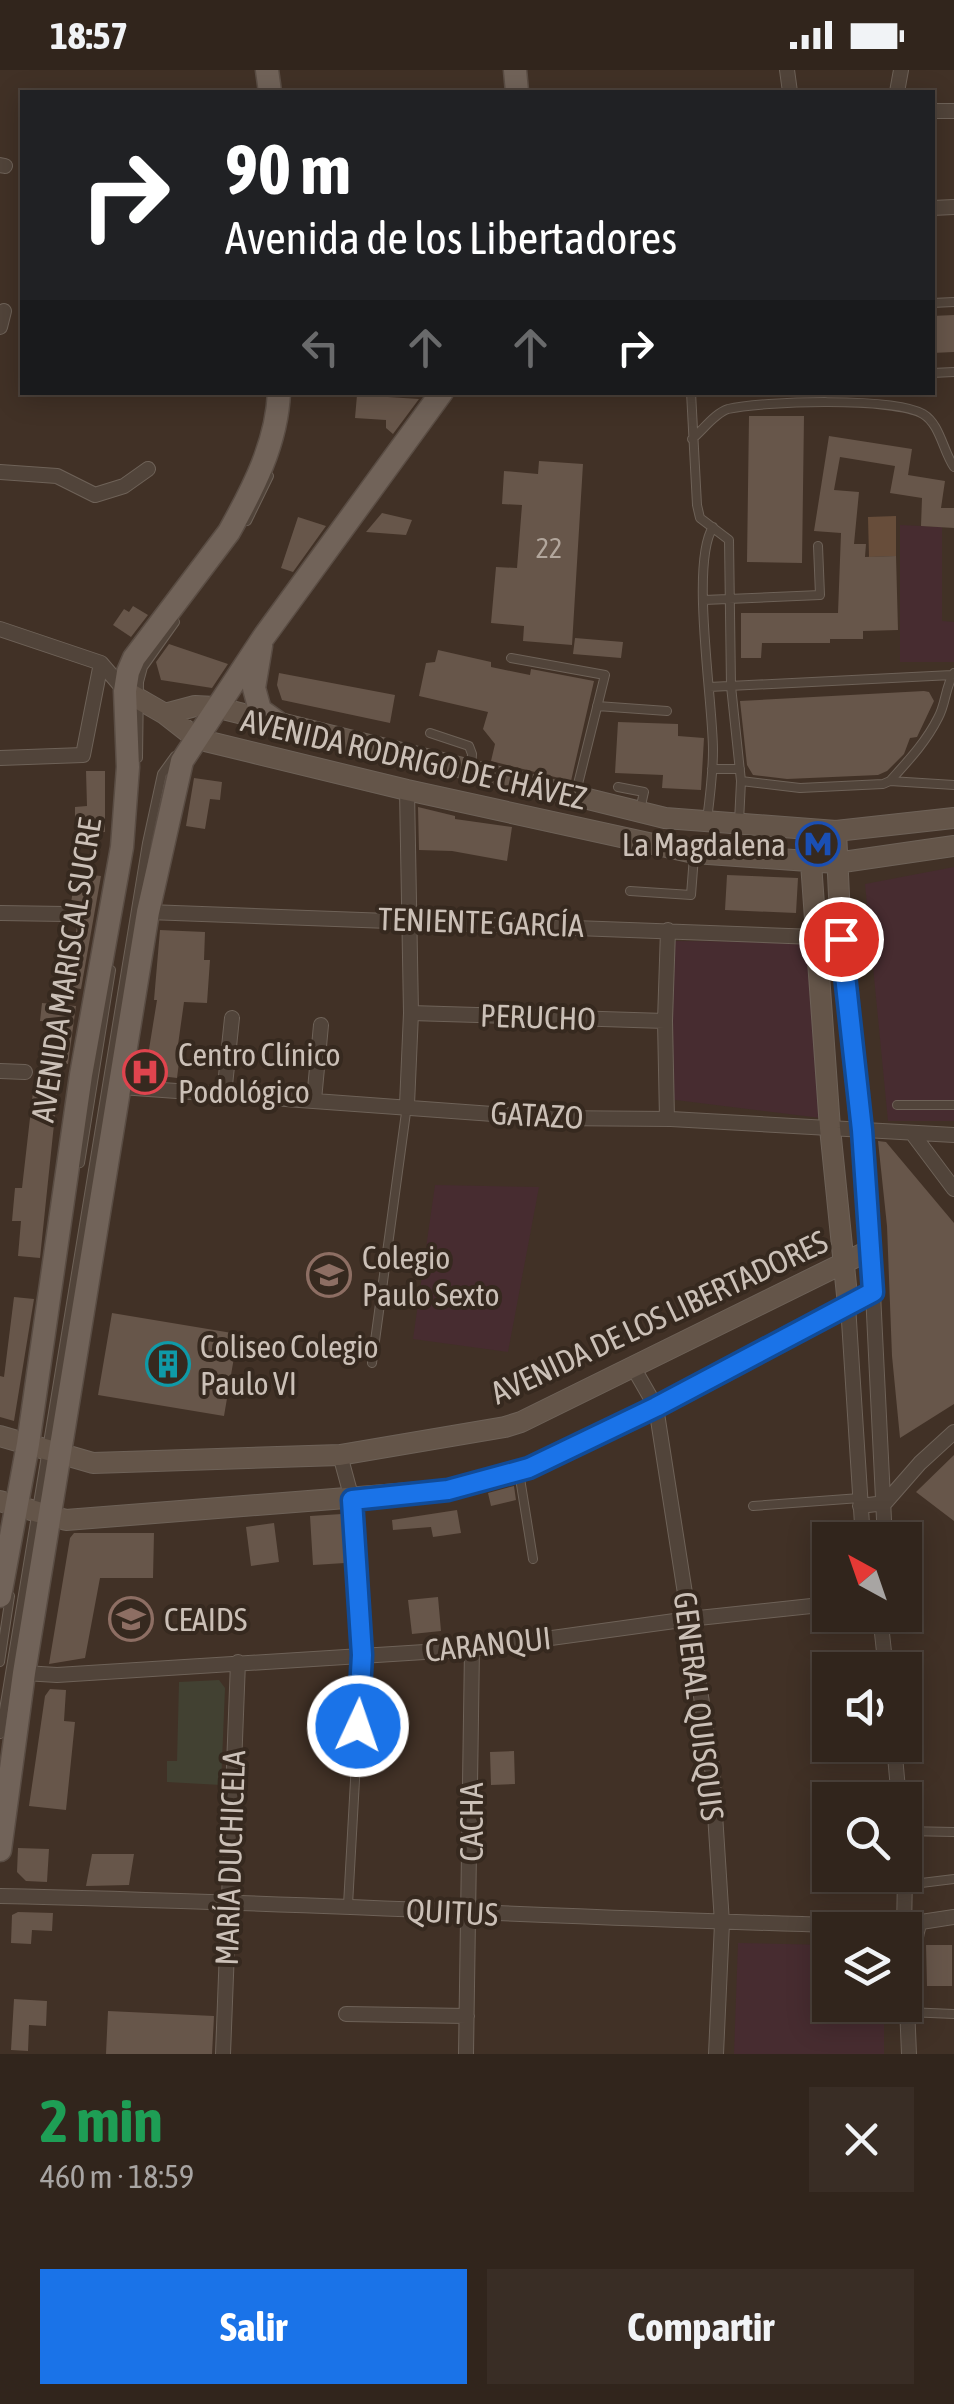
<!DOCTYPE html>
<html lang="es">
<head>
<meta charset="utf-8">
<style>
	body { margin:0; font-family:"Asap Condensed",sans-serif; background:#392d25; color:#f1f3f6; height:100vh; display:flex; flex-direction:column; font-size:38px; white-space:nowrap }
	* { box-sizing:border-box; margin:0 }
	p { font-size:32px; color:#a8a5a3 }
	.icon { flex:none; width:55px; height:55px; fill:none; stroke:currentColor; stroke-width:2; stroke-linecap:round; stroke-linejoin:round }
	.map { position:relative; height:1984px; overflow:hidden }
	.sheet { display:flex; flex-direction:column; background:#31251c; flex:1 }
	.sheet>* { flex:none }
	.guide { position:absolute; left:20px; top:20px; width:915px; height:305px; border-radius:0px; box-shadow:0 5px 25px #0003,0 0 0 2px #4c423b; background:#202124; color:#fff; overflow:hidden }
	.needle { width:65px; rotate:320deg }
	.buttons { position:absolute; left:812px; top:1452px; display:grid; gap:20px }
	.buttons a { display:grid; place-items:center; width:110px; height:110px; border-radius:0px; background:#31251c; box-shadow:0 5px 25px #0003,0 0 0 2px #4c423b; font-size:50px }
	.pin { position:absolute; display:grid; place-items:center; width:85px; height:85px; color:#fff; margin:-42px; border:5px solid #fff; border-radius:50%; box-shadow:0 2px 10px #0007 }
	.me { position:absolute; width:110px; margin:-55px; rotate:3deg; stroke-linejoin:round; filter:drop-shadow(0 0 8px #0008) }
	.turn { display:flex; align-items:center; gap:35px; height:210px; padding:0 40px; font-size:45px }
	.turn .icon { width:130px; height:130px; stroke-width:2.5 }
	.turn b { display:block; font-size:70px; line-height:85px }
	.lanes { display:flex; align-items:center; height:95px; padding:0 40px; background:#0003; justify-content:center; gap:50px; direction:ltr }
	.lanes .off { opacity:.35 }
	.round { display:grid; place-items:center; flex:none; width:105px; height:105px; border-radius:0px; background:#392d25 }
	.overview { display:flex; align-items:center; justify-content:space-between; height:170px; padding:0 40px }
	h1 { font-size:60px; font-weight:700; line-height:75px; color:#1e9e55 }
	.action { display:flex; gap:20px; margin-top:auto; padding:20px 40px }
	.action a { flex:1; height:115px; border-radius:0px; background:#1a73e8; color:#fff; font-size:40px; font-weight:700; line-height:115px; text-align:center }
	.action a+a { background:#392d25; color:#f1f3f6 }
	.status { display:flex; justify-content:space-between; align-items:center; height:70px; padding:0 50px; background:#31251c; direction:ltr }
	.status svg { height:28px; fill:currentColor }
	.map>svg:first-child { display:block }
	.medical { fill:#424132 }
	.green { fill:#472c30 }
	.water { fill:#674d3a }
	.building { fill:#67564a }
	.lines { fill:none; stroke-linecap:round; stroke-linejoin:round }
	.lane-casing { stroke:#6e6258; stroke-width:10 }
	.street-casing { stroke:#6e6258; stroke-width:16 }
	.secondary-casing { stroke:#6e6258; stroke-width:22 }
	.primary-casing { stroke:#5a4d44; stroke-width:25 }
	.path { stroke:#614a4a; stroke-width:2.5; stroke-dasharray:8 8; stroke-linecap:butt }
	.lane { stroke:#51443a; stroke-width:8 }
	.street { stroke:#51443a; stroke-width:14 }
	.secondary { stroke:#645549; stroke-width:20 }
	.primary { stroke:#716359; stroke-width:22 }
	.route-casing { stroke:#114b97; stroke-width:25 }
	.route { stroke:#1a73e8; stroke-width:18 }
	.labels { text-anchor:middle; dominant-baseline:central; stroke-width:8; stroke-linejoin:round; paint-order:stroke }
	.number-label { font-size:28px; fill:#b2a69c }
	.street-label { font-size:32px; fill:#cbc0b7; stroke:#36291f }
	.poi-label { font-size:32px; fill:#cbc0b7; stroke:#36291f; text-anchor:start }
</style>
</head>
<body>
<div class="status"><b>18:57</b><svg viewBox="0 0 49 12"><path d="M0 12V9h3v3zM5 12V6h3v6zM10 12V3h3v9zM15 12V0h3v12zM26 1h20v11H26zM47 4h2v5h-2z"/></svg></div>
<div class="map">
<svg width="954" height="1984" viewBox="0 0 954 1984">
	<rect width="100%" height="100%" fill="#413126"/>
	<path class="medical" d="M219 1610 225 1618 221 1715 167 1712V1691H177L179 1612Z"/>
	<path class="green" d="M900 455 942 457V551L954 552V592H900Z
		M954 797V1051H888L865 814Z
		M671 871 807 872 821 1048 668 1029Z
		M435 1115 539 1117 508 1282 413 1269Z
		M738 1873 830 1875V1935H884V1984H734Z"/>
	<path class="water" d="M896 446V486L869 487 868 447Z"/>
	<path class="building" d="M954 245V282L932 283V246Z
		M357 325 419 329 393 364 386 358V350L355 348Z
		M749 346H804L802 493 747 492Z
		M829 366 912 379 908 405 945 411 941 438H954V458L921 456 922 428 890 423 895 396 840 387 834 420 859 422 854 474H866L865 487 896 486 898 560 863 561V569H830V573H762L761 588H741V543H838L841 463 814 461Z
		M539 391 583 394 572 575 523 571 524 556 491 553 496 497 517 498 522 435 502 434 504 401 538 404Z
		M382 443 412 450 406 465 366 462Z
		M298 447 326 456 293 502 281 498Z
		M133 536 148 545 131 567 113 555 124 539 129 542Z
		M575 568 623 572 621 588 573 584Z
		M169 574 228 594 212 618 161 610 156 592Z
		M438 580 491 592V597L530 605 531 599 594 611 571 711 491 691 495 674 483 659 488 642 419 626 426 593 435 592Z
		M279 603 395 625 390 653 282 630 277 615Z
		M924 621 929 622 934 631 917 667 910 668 904 684 887 701 878 705 787 709 753 705 747 695 740 631Z
		M618 652 678 654V666L704 668 701 720 662 718 663 705 615 703Z
		M86 701H105V762L75 763V737L87 736Z
		M194 708 222 712 220 730 210 729 205 759 186 756Z
		M418 737 455 746V749L512 757 507 791 452 781 419 780Z
		M75 803 101 806 81 919 68 917 80 835 71 834Z
		M727 805 798 808 796 843 725 840Z
		M160 860 205 862 204 890H210L207 933 184 932 178 975 181 976 177 1008 145 1004 157 930H154Z
		M42 933 76 936 68 994 51 992 55 952 40 951Z
		M34 1013 58 1016 40 1188 18 1186 21 1151H12L15 1118H22Z
		M878 1071 886 1072 954 1153V1334L900 1368 892 1286 887 1156Z
		M14 1227 34 1229 14 1351 0 1347V1306L4 1307Z
		M112 1243 238 1264 224 1346 98 1325Z
		M954 1385V1451L916 1422Z
		M514 1416 516 1430 491 1436 488 1423Z
		M457 1440 461 1463 433 1467 431 1457 393 1460 392 1450Z
		M342 1444 345 1493 313 1495 310 1446Z
		M274 1453 279 1492 251 1496 246 1457Z
		M74 1463H154L153 1508H100L85 1588 49 1594 70 1468Z
		M438 1527 441 1561 412 1564 408 1530Z
		M50 1619 66 1620 64 1651 75 1652 66 1740 29 1736 45 1626Z
		M514 1681 515 1714 491 1715 490 1682Z
		M18 1778 49 1779 47 1812 26 1811 17 1802Z
		M92 1784H134L129 1815 86 1816Z
		M18 1842 53 1843 52 1861 32 1860 31 1874 11 1873 12 1845Z
		M926 1875H952V1916H927Z
		M14 1929 47 1931 46 1956 29 1955 28 1981 11 1980Z
		M108 1941 214 1946 212 1984H106Z"/>
	<g class="lines">
		<g class="lane-casing">
			<path id="lane" d="M932 233 954 232
				M932 303 954 302
				M691 322 697 435 700 448 729 470 731 616 741 711
				M692 369C703 360 715 343 728 339 762 331 895 327 923 344 940 354 943 381 954 397
				M247 451 269 406
				M704 530 820 525 818 476
				M511 588 605 605 576 722
				M709 617 952 605
				M597 636 667 641
				M430 663 469 676 472 684 471 700
				M138 688 139 612 143 597 175 552
				M712 699H740
				M890 711 954 715
				M618 717 644 722 640 740
				M707 750C710 727 713 703 713 680 713 631 690 493 713 457
				M739 752 741 711 800 718 883 714 890 711C908 691 926 672 938 648 946 634 945 617 954 603
				M630 821 691 825 694 786
				M897 1035H954
				M80 1093 111 900
				M372 1293 407 1035
				M519 1402 533 1489
				M753 1436 860 1428
				M0 1592 10 1526
				M0 1664 147 773 162 704 175 686
				M905 1761 954 1762
				M905 1815 954 1809
				M348 1835 362 1585
				M907 1942 954 1944"/>
		</g>
		<g class="street-casing">
			<path id="street" d="M787 0 790 22
				M897 22 901 0
				M932 41H954
				M0 95 5 96
				M932 138 954 137
				M0 257 4 241
				M0 402 57 406 95 425 124 416 148 399
				M0 559 101 593 125 621
				M0 688 83 685 101 593
				M407 720 411 943 407 1035
				M148 842 815 867
				M0 843 65 844
				M411 943 665 951
				M0 1001 25 1002
				M121 1017 549 1048 671 1049 954 1065
				M224 1025 232 948
				M314 1030 321 955
				M667 1049 665 951 668 860
				M912 1063 954 1119
				M873 1223 885 1470
				M848 1235 863 1470
				M633 1297 656 1337 712 1697 722 1853 716 1984
				M340 1385 352 1429 362 1585
				M860 1436 885 1433 920 1393 954 1362
				M880 1545 886 1600
				M24 1603 57 1605 472 1579 689 1549 830 1534
				M894 1675 899 1730
				M0 1826C302 1832 602 1850 904 1857
				M904 1860 905 1805
				M905 1888 909 1984
				M906 1900C920 1886 911 1867 921 1852L954 1847
				M346 1944 467 1946
				M223 1984 238 1592
				M466 1984 472 1579"/>
		</g>
		<g class="secondary-casing">
			<path id="secondary" d="M125 621 165 644 197 669 407 720 694 783 836 793 954 776
				M165 644 195 636 215 637 665 748 836 761 954 748
				M810 779 830 1058 848 1235
				M0 1366 93 1393 340 1385 505 1357 521 1352 868 1181
				M0 1431 66 1450 448 1420 529 1398 656 1337 873 1223 861 1060 841 869 836 761"/>
		</g>
		<g class="primary-casing">
			<path id="primary" d="M267 0 270 22
				M515 0 517 22
				M261 576 254 618 260 640 281 655
				M0 1526 28 1374 81 1005 122 777 128 697 125 621 128 602 134 588 229 462C253 419 277 373 279 322
				M0 1780 24 1603 148 842 182 691 263 568 442 322"/>
		</g>
		<path class="path" d="M41 1003 63 1004"/>
		<use href="#lane" class="lane"/>
		<use href="#street" class="street"/>
		<use href="#secondary" class="secondary"/>
		<use href="#primary" class="primary"/>
	</g>
	<g class="lines">
		<g class="route-casing">
			<path id="route" d="M358 1656 362 1585 352 1430 448 1420 529 1398 656 1337 873 1222 862 1060 841 869"/>
		</g>
		<use href="#route" class="route"/>
	</g>
	<defs>
		<g id="metro-ring" transform="scale(2.25)"><circle r="9.5" fill="#36291f" stroke="#1a4fb4" stroke-width="1.5"/><path d="M-5.5 5V-5H-3L0 0L3-5H5.5V5H3V-.5L0 4L-3-.5V5Z" fill="#1a4fb4"/></g>
		<g id="hospital-ring" transform="scale(2.25)"><circle r="9.5" fill="#36291f" stroke="#e0444e" stroke-width="1.5"/><path d="M-5-5h3v3.5h4V-5h3V5h-3V1.5h-4V5h-3Z" fill="#e0444e"/></g>
		<g id="university-ring" transform="scale(2.25)"><circle r="9.5" fill="#36291f" stroke="#8d6e63" stroke-width="1.5"/><path d="M0-5L7-2L0 1L-7-2ZM-4 1L0 2.5L4 1V4Q0 6-4 4Z" fill="#8d6e63"/></g>
		<g id="building-ring" transform="scale(2.25)"><circle r="9.5" fill="#36291f" stroke="#0f9aa8" stroke-width="1.5"/><path d="M-4-6H4V6H1V3H-1V6H-4ZM-2.5-4.3h1.7v1.8h-1.7ZM.8-4.3h1.7v1.8H.8ZM-2.5-1h1.7V.8h-1.7ZM.8-1h1.7V.8H.8Z" fill="#0f9aa8"/></g>
		<g id="school-ring" transform="scale(2.25)"><circle r="9.5" fill="#36291f" stroke="#8d6e63" stroke-width="1.5"/><path d="M0-5L7-2L0 1L-7-2ZM-4 1L0 2.5L4 1V4Q0 6-4 4Z" fill="#8d6e63"/></g>
	</defs>
	<g fill-rule="evenodd">
		<use href="#metro-ring" x="818" y="774"/>
		<use href="#hospital-ring" x="145" y="1002"/>
		<use href="#university-ring" x="329" y="1205"/>
		<use href="#building-ring" x="168" y="1294"/>
		<use href="#school-ring" x="131" y="1549"/>
	</g>
	<g class="labels">
		<g class="number-label">
			<text x="549" y="478">22</text>
		</g>
		<g class="street-label">
			<text transform="translate(414 689) rotate(13)">AVENIDA RODRIGO DE CHÁVEZ</text>
			<text transform="translate(481 852) rotate(2)">TENIENTE GARCÍA</text>
			<text transform="translate(66 900) rotate(-81)">AVENIDA MARISCAL SUCRE</text>
			<text transform="translate(538 947) rotate(2)">PERUCHO</text>
			<text transform="translate(537 1045) rotate(3)">GATAZO</text>
			<text transform="translate(659 1247) rotate(-25)">AVENIDA DE LOS LIBERTADORES</text>
			<text transform="translate(488 1574) rotate(-6)">CARANQUI</text>
			<text transform="translate(699 1636) rotate(83)">GENERAL QUISQUIS</text>
			<text transform="translate(471 1752) rotate(-90)">CACHA</text>
			<text transform="translate(230 1788) rotate(-88)">MARÍA DUCHICELA</text>
			<text transform="translate(452 1842) rotate(3)">QUITUS</text>
		</g>
		<g class="poi-label">
			<text x="786" y="774" text-anchor="end">La Magdalena</text>
			<text x="178" y="984">Centro Clínico<tspan x="178" dy="37">Podológico</tspan></text>
			<text x="362" y="1187">Colegio<tspan x="362" dy="37">Paulo Sexto</tspan></text>
			<text x="200" y="1276">Coliseo Colegio<tspan x="200" dy="37">Paulo VI</tspan></text>
			<text x="164" y="1549">CEAIDS</text>
		</g>
	</g>
</svg>
<div class="buttons">
<a><svg class="needle" viewBox="-14 -14 28 28"><path d="M0-13l5 13h-10z" fill="#e53935"/><path d="M0 13l5-13h-10z" fill="#a8a5a3"/></svg></a>
<a><svg class="icon" aria-label="sound" viewBox="0 0 24 24"><path d="M4 9h4l5-4v14l-5-4H4zM17 9q2 3 0 6"/></svg></a>
<a><svg class="icon" aria-label="search" viewBox="0 0 24 24"><circle cx="10" cy="10" r="6"/><path d="M15 15l6 6"/></svg></a>
<a><svg class="icon" aria-label="layers" viewBox="0 0 24 24"><path d="M12 4l9 5-9 5-9-5zM3 14l9 5 9-5"/></svg></a>
</div>
<div class="pin" style="left:841px;top:869px;background:#d93025"><svg class="icon" aria-label="arrive" viewBox="0 0 24 24"><path d="M6 21V4h12l-3 4 3 4H6"/></svg></div>
<svg class="me" style="left:358px;top:1656px" viewBox="-20 -20 40 40"><circle r="17" fill="#1a73e8" stroke="#fff" stroke-width="3"/><path d="M0-11L8 9 0 5-8 9z" fill="#fff"/></svg>
<div class="guide">
<div class="turn"><svg class="icon" aria-label="right" viewBox="0 0 24 24"><path d="M7 20v-9h11M14 6l5 5-5 5"/></svg><div><b>90 m</b>Avenida de los Libertadores</div></div>
<div class="lanes"><svg class="icon off" aria-label="left" viewBox="0 0 24 24"><path d="M17 20v-9H6M10 6l-5 5 5 5"/></svg><svg class="icon off" aria-label="ahead" viewBox="0 0 24 24"><path d="M12 20V5M6 11l6-6 6 6"/></svg><svg class="icon off" aria-label="ahead" viewBox="0 0 24 24"><path d="M12 20V5M6 11l6-6 6 6"/></svg><svg class="icon" aria-label="right" viewBox="0 0 24 24"><path d="M7 20v-9h11M14 6l5 5-5 5"/></svg></div>
</div>
</div>
<section class="sheet">
<div class="overview"><div><h1>2 min</h1><p>460 m · 18:59</p></div><a class="round"><svg class="icon" aria-label="close" viewBox="0 0 24 24"><path d="M6 6l12 12M18 6L6 18"/></svg></a></div>
<div class="action"><a>Salir</a><a>Compartir</a></div>
</section>
</body>
</html>
